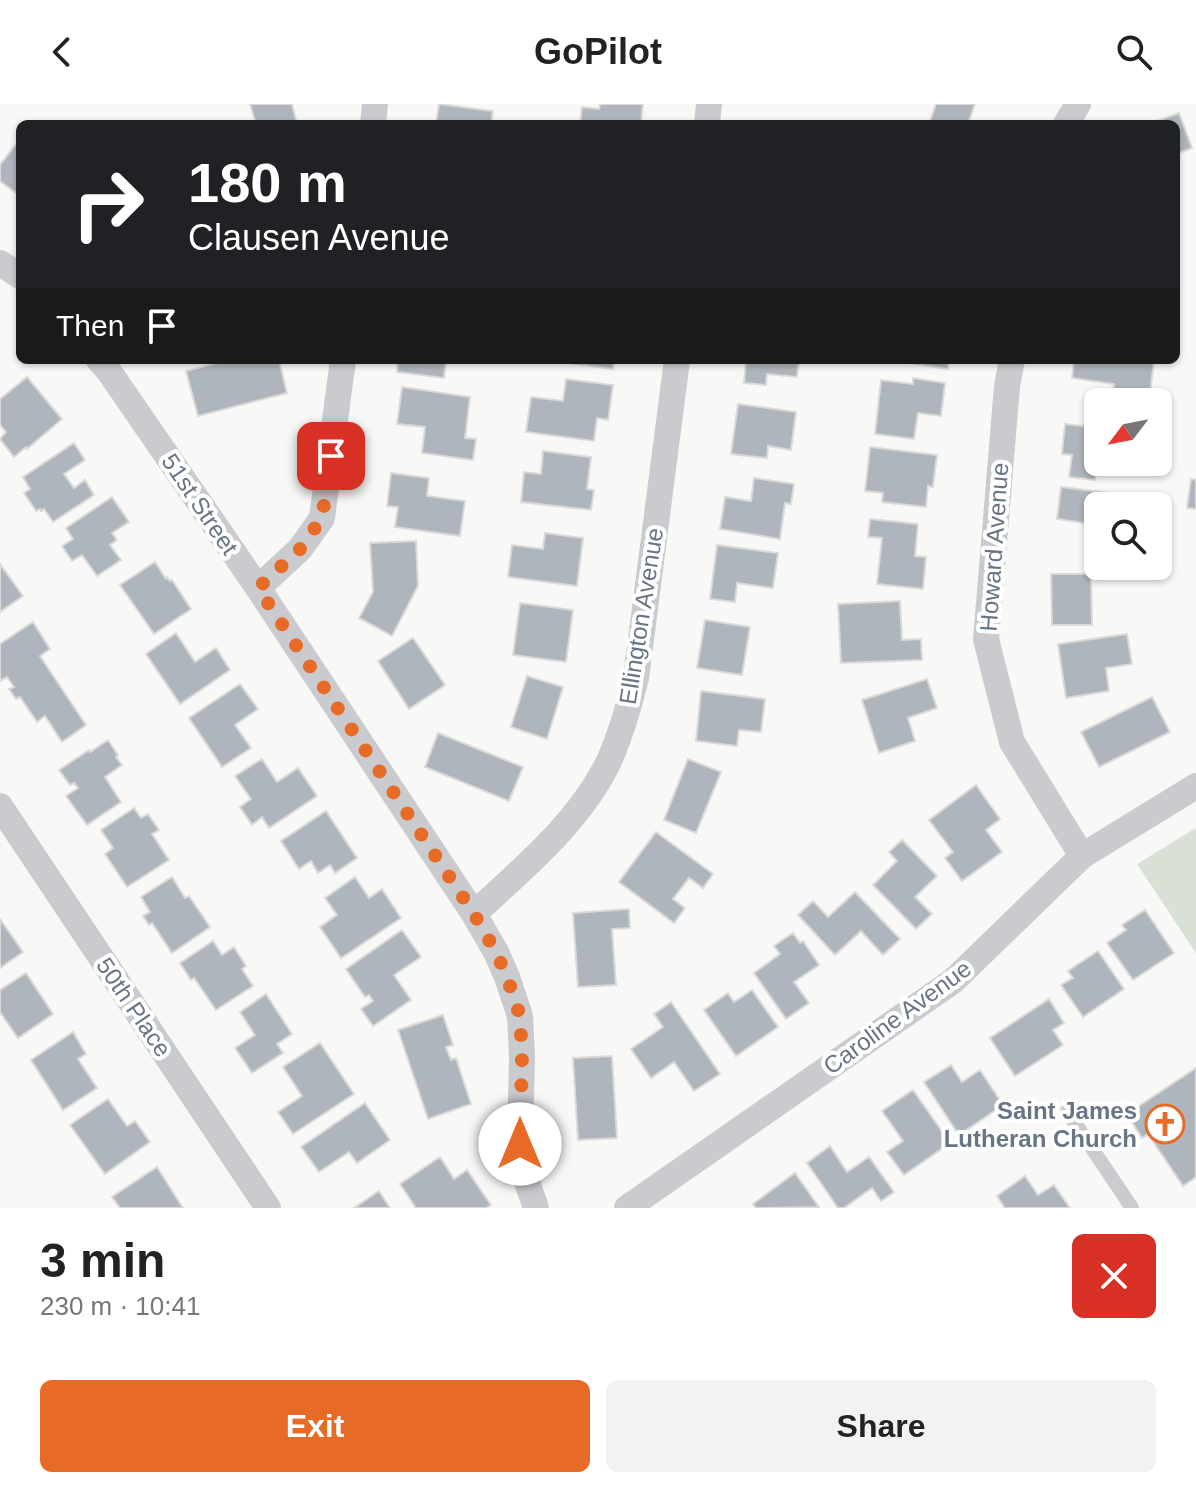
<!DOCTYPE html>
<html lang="en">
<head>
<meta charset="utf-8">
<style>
	body { margin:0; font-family:Helvetica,sans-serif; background:#f2f2f2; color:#222; height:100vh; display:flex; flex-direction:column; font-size:30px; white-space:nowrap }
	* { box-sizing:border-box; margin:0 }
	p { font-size:26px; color:#767676 }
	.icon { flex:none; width:44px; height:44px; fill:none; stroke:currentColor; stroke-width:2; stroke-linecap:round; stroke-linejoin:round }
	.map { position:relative; height:1104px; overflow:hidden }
	.side { display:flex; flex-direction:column; background:#fff; flex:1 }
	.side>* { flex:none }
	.guide { position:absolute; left:16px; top:16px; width:1164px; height:244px; border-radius:12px; box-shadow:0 2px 6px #0004; background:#202124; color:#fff; overflow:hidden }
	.needle { width:52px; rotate:238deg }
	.tools { position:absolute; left:1084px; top:284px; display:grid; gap:16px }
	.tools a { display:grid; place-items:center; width:88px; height:88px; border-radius:12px; background:#fff; box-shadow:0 2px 6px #0004; font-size:40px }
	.pin { position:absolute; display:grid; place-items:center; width:68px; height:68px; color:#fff; margin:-34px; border-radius:16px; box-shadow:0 4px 12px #0006 }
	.me { position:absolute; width:88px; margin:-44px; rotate:0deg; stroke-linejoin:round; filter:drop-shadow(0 0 6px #0008) }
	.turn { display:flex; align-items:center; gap:28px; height:168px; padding:0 40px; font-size:36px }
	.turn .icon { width:104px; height:104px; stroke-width:2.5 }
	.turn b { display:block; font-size:56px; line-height:68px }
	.then { display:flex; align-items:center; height:76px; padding:0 40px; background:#0003; gap:16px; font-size:30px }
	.round { display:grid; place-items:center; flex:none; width:84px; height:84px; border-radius:12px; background:#f2f2f2 }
	.overview { display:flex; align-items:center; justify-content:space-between; height:136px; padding:0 40px }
	h1 { font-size:48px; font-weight:800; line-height:60px }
	.cta { display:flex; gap:16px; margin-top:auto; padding:16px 40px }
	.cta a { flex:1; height:92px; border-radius:12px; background:#e76b27; color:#fff; font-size:32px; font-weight:800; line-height:92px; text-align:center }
	.cta a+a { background:#f2f2f2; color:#222 }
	header { display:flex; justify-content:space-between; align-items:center; height:104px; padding:0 40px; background:#fff; font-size:36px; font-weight:800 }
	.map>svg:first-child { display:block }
	.green { fill:#d9e0d6 }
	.building { fill:#afb5bc; stroke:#dadad8; stroke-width:2 }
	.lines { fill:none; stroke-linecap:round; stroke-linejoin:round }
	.lane { stroke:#c9cbcf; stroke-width:14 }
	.street { stroke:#c9cbcf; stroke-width:26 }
	.route { stroke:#e76b27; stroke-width:14; stroke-dasharray:0 25.2 }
	.labels { text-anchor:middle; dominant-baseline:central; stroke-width:8; stroke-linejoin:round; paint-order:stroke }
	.street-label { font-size:24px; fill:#677587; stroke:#fff }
	.poi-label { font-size:24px; font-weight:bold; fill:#677587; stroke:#fff; text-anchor:end }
</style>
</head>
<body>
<header><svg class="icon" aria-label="back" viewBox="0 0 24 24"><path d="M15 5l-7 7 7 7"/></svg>GoPilot<svg class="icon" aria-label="search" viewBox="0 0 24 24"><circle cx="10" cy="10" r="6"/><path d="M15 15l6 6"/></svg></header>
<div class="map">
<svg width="1196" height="1104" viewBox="0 0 1196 1104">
	<rect width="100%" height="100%" fill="#f8f8f6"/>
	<path class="green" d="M1196 724V849L1137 760Z"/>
	<path class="building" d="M250 0H292L297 20H256Z
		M439 0 493 7 491 20H436Z
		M600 0H643L641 20H580L582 3 599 5Z
		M936 0H975L969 17 978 20H929Z
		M1179 9 1192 44 1176 50V20H1149Z
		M20 35V92L0 77V61Z
		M229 256H279L287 289 198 312 186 267Z
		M398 256H446L444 274 397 268Z
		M548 256H614L613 265Z
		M746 256H799L797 273 767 270 766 281 744 279Z
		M890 256H949L948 265Z
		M1074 256 1154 257 1149 298H1112L1114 280 1072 274Z
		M27 273 62 315 27 345 26 343 14 353 0 335 6 328 0 321V295Z
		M913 274 945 279 941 312 918 309 914 335 875 330 881 276 913 280Z
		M566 275 613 281 608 316 597 314 594 337 526 328 531 293 563 297Z
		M402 283 470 293 465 334 476 335 473 356 422 349 425 323 397 320Z
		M738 300 796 308 791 346 768 342 767 354 731 350Z
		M1065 320 1098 324V352L1095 376 1069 373 1072 351 1062 350Z
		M74 339 85 356 64 370 74 384 85 376 94 391 53 418 44 405 41 407 40 405 36 407 24 389 30 385 23 373Z
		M870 343 937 351 933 383 928 382 926 403 882 398 883 389 865 387Z
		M543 347 591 353 587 385 594 386 591 406 521 398 524 368 541 370Z
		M391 369 429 374 427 392 465 397 460 432 395 423 398 403 387 402Z
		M754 374 794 380 791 400 785 399 780 435 720 425 725 393 751 397Z
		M1191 375 1196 376V405L1187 404Z
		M1061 383 1128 391 1127 402H1098V449L1089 448 1092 420 1057 415Z
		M112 393 129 418 112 429 117 436 110 441 121 456 97 472 82 451 72 457 62 442 73 435 66 424Z
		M870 415 918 420 915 452 926 453 923 485 877 480 882 434 868 433Z
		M545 429 583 434 577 482 508 473 512 441 543 445Z
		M416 437 418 482 392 532 359 514 373 488 370 439Z
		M717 441 778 449 773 484 737 479 735 498 710 495Z
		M155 458 166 475 167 473 170 477 172 476 191 505 154 530 120 481Z
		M0 460 23 492 0 508Z
		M1051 470H1091L1092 521H1052Z
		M900 497 902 536 921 535 922 556 841 559 838 500Z
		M520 499 573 506 566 558 513 551Z
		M705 516 750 523 742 571 697 564Z
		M33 518 50 545 40 552 86 621 62 638 45 612 37 618 20 593 16 595 9 585 14 583 7 573 0 577V540Z
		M176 529 195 558 216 544 230 566 180 600 146 550Z
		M1127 530 1132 560 1106 564 1109 587 1066 594 1058 540Z
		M413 534 445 581 409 605 378 557Z
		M527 572 563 583 547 635 511 623Z
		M927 575 937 604 908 614 915 637 879 649 862 596Z
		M240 580 258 605 235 621 251 644 222 663 189 614Z
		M701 587 765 595 761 628 739 626 737 642 696 637Z
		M1152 593 1170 628 1099 663 1081 628Z
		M438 629 523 663 509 697 425 663Z
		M108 636 118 651 116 653 122 661 105 673 121 698 87 721 66 692 78 684 74 679 70 681 59 666 89 646 90 648Z
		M262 655 277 678 298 664 317 692 269 724 262 713 252 721 240 703 251 695 235 672Z
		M688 655 721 668 696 729 664 716Z
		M976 681 1000 715 986 726 1002 748 962 777 945 754 953 748 929 716Z
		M134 704 141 714 148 710 159 726 152 730 169 756 127 783 105 750 113 744 101 726Z
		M326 707 357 754 335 769 330 761 318 769 311 757 299 765 281 737Z
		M656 728 713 770 703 784 689 774 673 795 685 804 674 819 619 778Z
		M902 736 937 772 915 793 932 810 916 825 873 781 897 757 889 748Z
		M172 773 185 794 189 792 210 823 172 849 152 819 149 821 143 812 150 808 141 793Z
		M355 773 369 794 382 785 401 814 341 854 320 823 337 811 325 794Z
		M855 788 900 835 883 851 861 827 835 851 798 811 813 797 828 813Z
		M629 805 630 824 612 825 616 881 578 883 573 809Z
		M1145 806 1174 849 1133 876 1107 839 1126 826 1122 821Z
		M0 815 23 848 0 864Z
		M402 826 421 853 394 871 411 896 373 922 361 905 373 897 369 891 365 893 346 865Z
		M793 829 800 839 803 837 819 861 794 878 809 899 786 915 754 869 780 850 774 842Z
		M213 837 222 851 234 843 246 862 242 865 253 882 216 906 194 874 191 876 180 859Z
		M1098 847 1124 885 1083 913 1061 881 1073 874 1068 867Z
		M26 869 53 910 18 934 0 908V886Z
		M752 886 778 923 736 952 704 906 728 889 734 898Z
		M266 890 292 930 277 940 283 949 252 969 235 944 255 931 240 908Z
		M1049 895 1064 919 1053 926 1063 941 1015 972 990 934Z
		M671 898 720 970 694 987 674 958 651 974 631 945 663 923 654 910Z
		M443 911 453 941 446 943 451 956 456 954 471 1000 428 1015 398 926Z
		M73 928 86 950 78 955 97 984 63 1006 31 956Z
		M320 939 354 990 293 1030 278 1008 302 992 283 963Z
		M612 952 617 1034 578 1036 573 954Z
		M951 961 962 978 980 966 1003 1001 959 1031 924 978Z
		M1196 964V1073L1183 1082 1148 1030 1142 1034 1127 1010Z
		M913 986 950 1039 904 1071 887 1048 903 1037 882 1007Z
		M108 995 127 1022 135 1017 150 1038 105 1070 70 1021Z
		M365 999 390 1036 357 1059 349 1048 319 1068 301 1043Z
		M830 1042 847 1068 869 1053 894 1088 881 1097 872 1084 844 1104H838L807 1059Z
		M440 1053 454 1075 467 1066 491 1101 486 1104H416L400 1080Z
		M157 1063 183 1104H120L112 1093Z
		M795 1069 819 1103 756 1104 753 1100Z
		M1025 1072 1038 1091 1054 1081 1070 1104H1005L997 1092Z
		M379 1087 390 1104H354Z"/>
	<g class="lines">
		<path class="lane" d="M1067 1007 1132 1104"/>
		<path class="street" d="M373 20 375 0
			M707 20 709 0
			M1066 20 1078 0
			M0 159 20 172
			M99 256 108 266 258 484 474 810 496 848 507 873 520 912 522 952 520 1040 526 1075 536 1104
			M1012 256 1007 282 986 535 1012 638 1082 752
			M258 484 300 445 322 414 343 256
			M0 702 268 1104
			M474 810C523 764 579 719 609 657 621 630 629 602 636 574L677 256
			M627 1104 953 877 1082 752 1196 682"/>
	</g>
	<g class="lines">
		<path class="route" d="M331 352 322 414 300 445 258 484 474 810 496 848 507 873 520 912 522 952 520 1040"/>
	</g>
	<defs>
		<g id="church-ring" transform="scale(2)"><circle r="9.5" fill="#fff" stroke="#e76b27" stroke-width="1.5"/><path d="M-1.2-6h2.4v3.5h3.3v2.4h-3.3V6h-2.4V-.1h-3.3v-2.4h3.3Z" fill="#e76b27"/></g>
	</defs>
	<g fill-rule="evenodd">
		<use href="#church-ring" x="1165" y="1020"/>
	</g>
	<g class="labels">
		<g class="street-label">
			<text transform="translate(200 400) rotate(56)">51st Street</text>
			<text transform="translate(994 443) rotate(-86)">Howard Avenue</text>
			<text transform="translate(641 512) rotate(-81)">Ellington Avenue</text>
			<text transform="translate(134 903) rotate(56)">50th Place</text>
			<text transform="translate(897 913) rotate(-36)">Caroline Avenue</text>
		</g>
		<g class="poi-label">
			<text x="1137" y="1006">Saint James<tspan x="1137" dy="28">Lutheran Church</tspan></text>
		</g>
	</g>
</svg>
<div class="tools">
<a><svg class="needle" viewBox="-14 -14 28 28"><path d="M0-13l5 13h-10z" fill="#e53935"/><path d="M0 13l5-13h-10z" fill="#767676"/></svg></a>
<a><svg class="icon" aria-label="search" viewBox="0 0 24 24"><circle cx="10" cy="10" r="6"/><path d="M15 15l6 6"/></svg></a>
</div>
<div class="pin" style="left:331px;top:352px;background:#d93025"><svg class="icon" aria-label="arrive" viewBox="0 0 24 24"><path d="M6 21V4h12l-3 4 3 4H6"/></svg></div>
<svg class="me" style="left:520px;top:1040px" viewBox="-20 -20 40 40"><circle r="19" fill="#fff"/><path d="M0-13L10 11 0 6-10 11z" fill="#e76b27"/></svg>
<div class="guide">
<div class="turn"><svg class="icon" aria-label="right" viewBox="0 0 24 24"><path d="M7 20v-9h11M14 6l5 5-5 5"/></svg><div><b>180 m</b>Clausen Avenue</div></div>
<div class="then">Then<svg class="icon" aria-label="arrive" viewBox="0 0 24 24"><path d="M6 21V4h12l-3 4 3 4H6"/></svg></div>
</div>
</div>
<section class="side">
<div class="overview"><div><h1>3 min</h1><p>230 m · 10:41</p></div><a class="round" style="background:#d93025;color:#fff"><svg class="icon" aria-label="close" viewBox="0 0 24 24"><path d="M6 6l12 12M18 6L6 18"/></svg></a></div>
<div class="cta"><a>Exit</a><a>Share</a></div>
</section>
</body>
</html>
